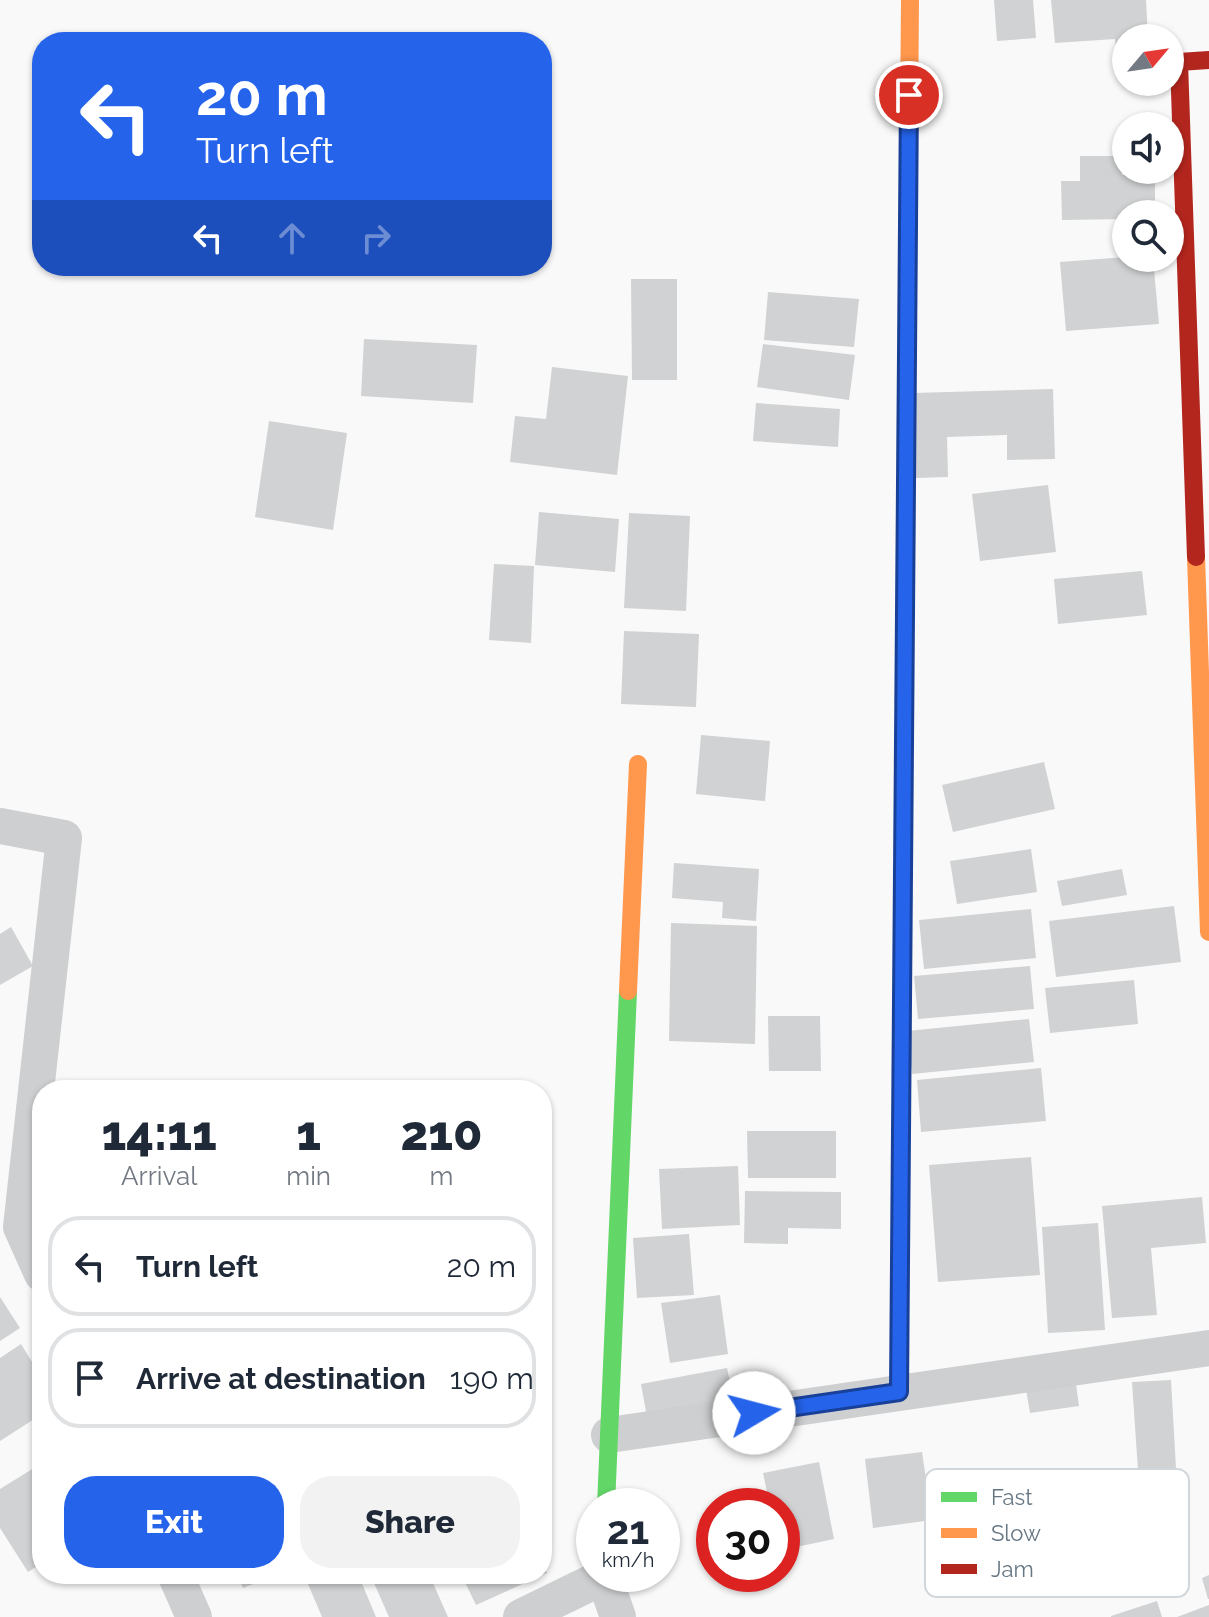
<!DOCTYPE html>
<html lang="en">
<head>
<meta charset="utf-8">
<style>
	body { margin:0; font-family:Raleway,sans-serif; background:#f2f2f3; color:#1f2937; height:100vh; display:flex; flex-direction:column; font-size:30px; white-space:nowrap }
	* { box-sizing:border-box; margin:0 }
	p { font-size:26px; color:#747a83 }
	.icon { flex:none; width:44px; height:44px; fill:none; stroke:currentColor; stroke-width:2; stroke-linecap:round; stroke-linejoin:round }
	.map { position:relative; flex:1; overflow:hidden }
	.sheet { position:absolute; left:32px; top:1080px; width:520px; height:504px; display:flex; flex-direction:column; background:#fff; border-radius:32px; box-shadow:0 2px 6px #0004 }
	.sheet>* { flex:none }
	.hud { position:absolute; left:32px; top:32px; width:520px; height:244px; border-radius:32px; box-shadow:0 2px 6px #0004; background:#2563eb; color:#fff; overflow:hidden }
	.needle { width:52px; rotate:61deg }
	.controls { position:absolute; left:1112px; top:24px; display:grid; gap:16px }
	.controls a { display:grid; place-items:center; width:72px; height:72px; border-radius:50%; background:#fff; box-shadow:0 2px 6px #0004; font-size:40px }
	.speed { position:absolute; left:576px; top:1488px; display:flex; gap:16px; font-size:40px; font-weight:700; text-align:center }
	.speed>* { display:grid; place-content:center; width:104px; height:104px; border-radius:50%; background:#fff; box-shadow:0 2px 6px #0004; line-height:1 }
	.speed small { font-size:20px; font-weight:400 }
	.speed .limit { border:12px solid #d22; background:#fff; color:#111 }
	.pin { position:absolute; display:grid; place-items:center; width:68px; height:68px; color:#fff; margin:-34px; border:4px solid #fff; border-radius:50%; box-shadow:0 2px 8px #0007 }
	.me { position:absolute; width:88px; margin:-44px; rotate:82deg; stroke-linejoin:round; filter:drop-shadow(0 0 6px #0008) }
	.turn { display:flex; align-items:center; gap:28px; height:168px; padding:0 32px; font-size:36px }
	.turn .icon { width:104px; height:104px; stroke-width:2.5 }
	.turn b { display:block; font-size:56px; line-height:68px }
	.lanes { display:flex; align-items:center; height:76px; padding:0 32px; background:#0003; justify-content:center; gap:40px; direction:ltr }
	.lanes .off { opacity:.35 }
	.eta { display:flex; justify-content:space-evenly; align-items:center; height:136px; text-align:center }
	.eta b { font-size:48px; font-weight:800; line-height:56px }
	.action { display:flex; gap:16px; margin-top:auto; padding:16px 32px }
	.action a { flex:1; height:92px; border-radius:32px; background:#2563eb; color:#fff; font-size:32px; font-weight:800; line-height:92px; text-align:center }
	.action a+a { background:#f2f2f3; color:#1f2937 }
	ul { padding:0; list-style:none }
	li { display:flex; align-items:center; gap:24px; height:100px; margin:0 16px 12px; padding:0 16px; border:4px solid #e0e1e3; border-radius:32px }
	li div { flex:1 }
	li b { display:block; font-size:30px }
	li em { font-style:normal }
	.map>svg:first-child { display:block }
	.building { fill:#d0d2d3 }
	.lines { fill:none; stroke-linecap:round; stroke-linejoin:round }
	.street { stroke:#cecfd0; stroke-width:36 }
	.fast { stroke:#63d668; stroke-width:18 }
	.slow { stroke:#ff974d; stroke-width:18 }
	.jam { stroke:#b3261e; stroke-width:18 }
	.route-casing { stroke:#184099; stroke-width:20 }
	.route { stroke:#2563eb; stroke-width:14 }
	.key { fill:#fff; stroke:#d1d6da; stroke-width:2 }
	.key-label { font-size:22px; fill:#657683 }
</style>
</head>
<body>
<div class="map">
<svg width="1209" height="1617" viewBox="0 0 1209 1617">
	<rect width="100%" height="100%" fill="#f9f9f9"/>
	<path class="building" d="M994 0H1033L1036 38 997 41Z
		M1051 0H1146L1148 38H1126V70H1118L1115 39 1055 43Z
		M1080 156H1121L1122 175H1155V214H1126V219L1062 220 1061 181H1080Z
		M1126 257 1153 258 1159 324 1066 331 1060 262Z
		M631 279H677V380H632Z
		M768 292 859 299 854 347 764 340Z
		M364 339 477 345 473 403 361 396Z
		M763 344 855 355 849 400 757 387Z
		M552 367 628 376 617 475 510 462 515 416 546 419Z
		M1053 389 1055 459 1007 460V435L947 437 948 477 916 478 914 393Z
		M756 403 840 409 838 447 753 441Z
		M269 421 347 433 333 530 255 517Z
		M1048 485 1056 552 980 561 972 494Z
		M539 512 619 519 615 572 535 565Z
		M629 513 690 516 686 611 624 608Z
		M494 564 534 566 531 643 489 640Z
		M1142 571 1147 615 1058 624 1054 579Z
		M624 631 699 634 696 707 621 704Z
		M701 735 770 741 765 801 696 794Z
		M1044 762 1055 809 953 832 942 785Z
		M1031 849 1037 892 957 904 950 861Z
		M674 863 759 869 756 921 722 918 723 902 672 898Z
		M1122 869 1127 895 1062 906 1057 881Z
		M1174 906 1181 962 1056 977 1049 921Z
		M1031 909 1036 958 924 969 919 920Z
		M671 923 757 926 755 1044 669 1041Z
		M11 927 33 966 0 985V934Z
		M1030 966 1034 1009 918 1019 914 976Z
		M1134 980 1138 1024 1050 1033 1045 988Z
		M768 1016H820L821 1071H769Z
		M1029 1019 1034 1062 912 1074 907 1031Z
		M1041 1068 1046 1121 921 1132 917 1080Z
		M747 1131H836V1178H748Z
		M1031 1157 1040 1275 938 1282 929 1165Z
		M738 1166 740 1225 662 1229 659 1169Z
		M745 1191 841 1192V1229L788 1228V1244L744 1243Z
		M1202 1197 1206 1243 1151 1248 1157 1315 1112 1318 1102 1206Z
		M1098 1223 1105 1330 1048 1333 1042 1227Z
		M689 1234 694 1295 637 1298 633 1238Z
		M720 1295 728 1354 670 1363 661 1303Z
		M0 1297 20 1328 0 1341Z
		M21 1344 42 1378V1414L0 1441V1358Z
		M727 1368 734 1402 647 1417 641 1384Z
		M1075 1377 1079 1406 1030 1413 1025 1384Z
		M1171 1380 1176 1468 1138 1470 1132 1382Z
		M922 1452 932 1520 873 1528 865 1459Z
		M819 1462 834 1539 782 1550V1506H770L763 1473Z
		M42 1463V1563L28 1572 0 1528V1489Z
		M542 1561 547 1573 476 1605 461 1574H542Z
		M237 1574H278L243 1588Z
		M311 1574H358L376 1617H322L305 1577Z
		M370 1574H429L448 1617H389Z
		M1209 1575V1599H1208L1202 1578Z
		M1157 1601 1162 1617H1111V1616Z
		M1209 1605V1617H1177Z"/>
	<g class="lines">
		<path class="street" d="M0 826 64 838 21 1227 42 1274
			M609 1435 1209 1348
			M175 1574 194 1617
			M603 1574 618 1617
			M521 1617 603 1577"/>
		<path class="fast" d="M903 879 907 370
			M606 1506 628 991"/>
		<path class="slow" d="M907 370 910 0
			M1196 557 1209 932
			M628 991 638 764
			M899 1392 903 879"/>
		<path class="jam" d="M1196 557 1179 62 1209 60"/>
	</g>
	<g class="lines">
		<g class="route-casing">
			<path id="route" d="M754 1413 899 1392 909 95"/>
		</g>
		<use href="#route" class="route"/>
	</g>
	<rect x="925" y="1469" width="264" height="128" rx="12" class="key"/>
	<rect x="941" y="1492" width="36" height="10" fill="#63d668"/>
	<rect x="941" y="1528" width="36" height="10" fill="#ff974d"/>
	<rect x="941" y="1564" width="36" height="10" fill="#b3261e"/>
	<g class="key-label">
		<text x="991" y="1505">Fast</text>
		<text x="991" y="1541">Slow</text>
		<text x="991" y="1577">Jam</text>
	</g>
</svg>
<div class="controls">
<a><svg class="needle" viewBox="-14 -14 28 28"><path d="M0-13l5 13h-10z" fill="#e53935"/><path d="M0 13l5-13h-10z" fill="#747a83"/></svg></a>
<a><svg class="icon" aria-label="sound" viewBox="0 0 24 24"><path d="M4 9h4l5-4v14l-5-4H4zM17 9q2 3 0 6"/></svg></a>
<a><svg class="icon" aria-label="search" viewBox="0 0 24 24"><circle cx="10" cy="10" r="6"/><path d="M15 15l6 6"/></svg></a>
</div>
<div class="speed"><div>21<small>km/h</small></div><div class="limit">30</div></div>
<div class="pin" style="left:909px;top:95px;background:#d93025"><svg class="icon" aria-label="arrive" viewBox="0 0 24 24"><path d="M6 21V4h12l-3 4 3 4H6"/></svg></div>
<svg class="me" style="left:754px;top:1413px" viewBox="-20 -20 40 40"><circle r="19" fill="#fff"/><path d="M0-13L10 11 0 6-10 11z" fill="#2563eb"/></svg>
<div class="hud">
<div class="turn"><svg class="icon" aria-label="left" viewBox="0 0 24 24"><path d="M17 20v-9H6M10 6l-5 5 5 5"/></svg><div><b>20 m</b>Turn left</div></div>
<div class="lanes"><svg class="icon" aria-label="left" viewBox="0 0 24 24"><path d="M17 20v-9H6M10 6l-5 5 5 5"/></svg><svg class="icon off" aria-label="ahead" viewBox="0 0 24 24"><path d="M12 20V5M6 11l6-6 6 6"/></svg><svg class="icon off" aria-label="right" viewBox="0 0 24 24"><path d="M7 20v-9h11M14 6l5 5-5 5"/></svg></div>
</div>
<section class="sheet">
<div class="eta">
<div><b>14:11</b><p>Arrival</p></div>
<div><b>1</b><p>min</p></div>
<div><b>210</b><p>m</p></div>
</div>
<ul>
<li><svg class="icon" aria-label="left" viewBox="0 0 24 24"><path d="M17 20v-9H6M10 6l-5 5 5 5"/></svg><div><b>Turn left</b></div><em>20 m</em></li>
<li><svg class="icon" aria-label="arrive" viewBox="0 0 24 24"><path d="M6 21V4h12l-3 4 3 4H6"/></svg><div><b>Arrive at destination</b></div><em>190 m</em></li>
</ul>
<div class="action"><a>Exit</a><a>Share</a></div>
</section>
</div>
</body>
</html>
